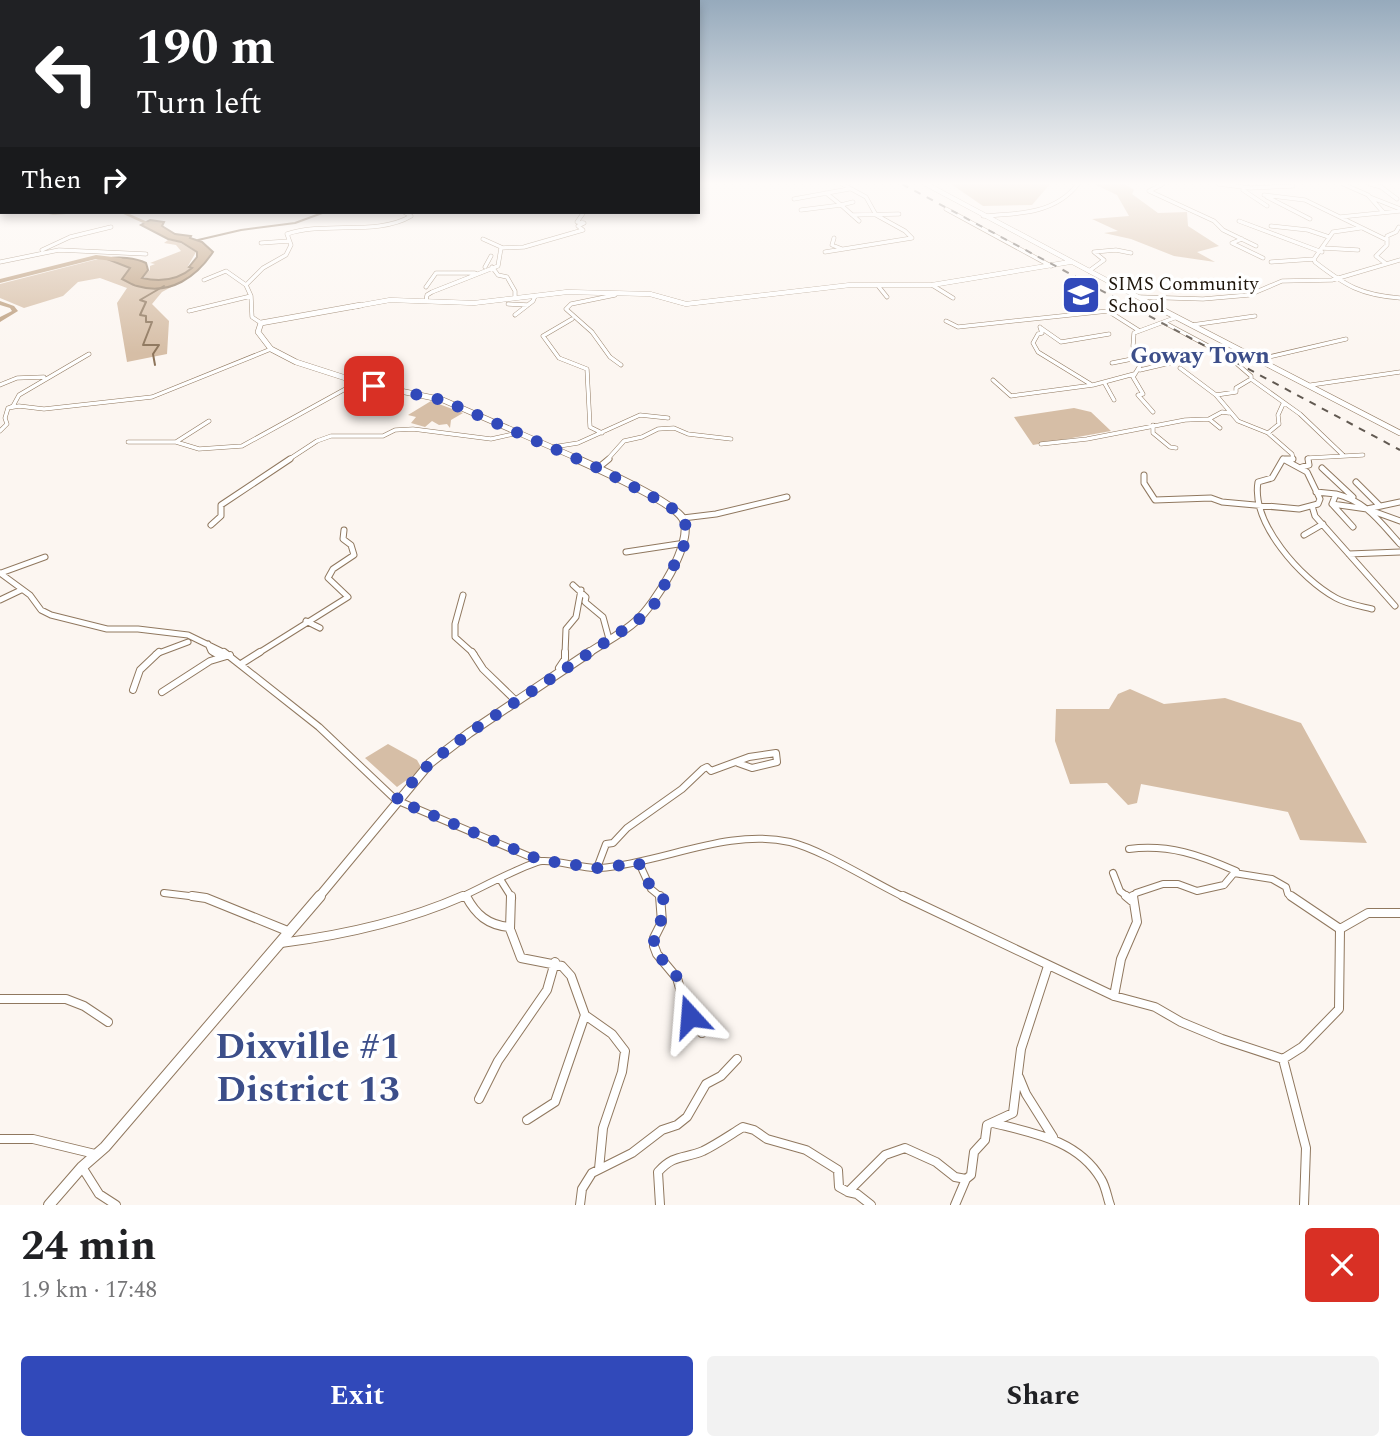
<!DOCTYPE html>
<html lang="en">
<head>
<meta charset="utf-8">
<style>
	body { margin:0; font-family:Spectral,serif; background:#f2f2f2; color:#202124; height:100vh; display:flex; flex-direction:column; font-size:26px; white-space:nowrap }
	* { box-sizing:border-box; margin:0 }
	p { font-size:23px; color:#757577 }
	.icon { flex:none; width:38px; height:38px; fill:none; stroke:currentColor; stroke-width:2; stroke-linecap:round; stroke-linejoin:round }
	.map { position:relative; height:1205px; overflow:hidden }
	.sheet { display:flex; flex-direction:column; background:#fff; flex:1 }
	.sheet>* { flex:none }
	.guide { position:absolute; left:0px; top:0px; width:700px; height:214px; box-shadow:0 4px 10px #0003; background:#202124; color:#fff; overflow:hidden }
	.pin { position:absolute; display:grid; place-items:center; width:60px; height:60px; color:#fff; margin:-30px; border-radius:14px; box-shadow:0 4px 10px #0006 }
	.me { position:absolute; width:77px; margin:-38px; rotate:341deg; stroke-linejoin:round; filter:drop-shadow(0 0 5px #0008) }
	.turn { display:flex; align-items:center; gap:24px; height:147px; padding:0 21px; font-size:32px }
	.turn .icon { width:91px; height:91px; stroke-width:2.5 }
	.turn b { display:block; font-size:49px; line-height:60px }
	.then { display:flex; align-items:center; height:66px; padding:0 21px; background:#0003; gap:14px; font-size:26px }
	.round { display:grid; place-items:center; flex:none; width:74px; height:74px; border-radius:7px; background:#f2f2f2 }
	.overview { display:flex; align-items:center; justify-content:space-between; height:119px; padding:0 21px }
	h1 { font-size:42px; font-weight:700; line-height:52px }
	.button { display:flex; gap:14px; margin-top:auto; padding:14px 21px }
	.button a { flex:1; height:80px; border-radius:7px; background:#3149ba; color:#fff; font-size:28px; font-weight:700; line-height:80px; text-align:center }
	.button a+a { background:#f2f2f2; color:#202124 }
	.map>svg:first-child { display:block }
	.green { fill:#d6bea6 }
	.water { fill:#bb9c7b; stroke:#8c745a; stroke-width:2 }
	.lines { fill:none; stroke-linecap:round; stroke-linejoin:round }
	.stream { stroke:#8c745a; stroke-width:2 }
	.river { fill:#bb9c7b; fill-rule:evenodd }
	.minor-far3-casing { stroke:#90785f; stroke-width:4.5 }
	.minor-far2-casing { stroke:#90785f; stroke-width:7 }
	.minor-far1-casing { stroke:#90785f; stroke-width:8 }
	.minor-casing { stroke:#90785f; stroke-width:10 }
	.secondary-far4-casing { stroke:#90785f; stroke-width:5 }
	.secondary-far3-casing { stroke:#90785f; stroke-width:6 }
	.secondary-far2-casing { stroke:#90785f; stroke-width:9 }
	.secondary-far1-casing { stroke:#90785f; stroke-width:10 }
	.secondary-casing { stroke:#90785f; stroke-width:12 }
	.minor-far3 { stroke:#fff; stroke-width:3.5 }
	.minor-far2 { stroke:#fff; stroke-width:5 }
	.minor-far1 { stroke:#fff; stroke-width:6 }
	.minor { stroke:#fff; stroke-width:8 }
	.secondary-far4 { stroke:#fff; stroke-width:4.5 }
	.secondary-far3 { stroke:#fff; stroke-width:5 }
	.secondary-far2 { stroke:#fff; stroke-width:7 }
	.secondary-far1 { stroke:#fff; stroke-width:8 }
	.secondary { stroke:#fff; stroke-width:10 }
	.rail { stroke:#615951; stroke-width:2; stroke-dasharray:7 7; stroke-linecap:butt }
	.route { stroke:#3149ba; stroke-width:12; stroke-dasharray:0 21.6 }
	.labels { text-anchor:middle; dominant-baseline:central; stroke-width:7; stroke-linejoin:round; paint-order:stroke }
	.far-poi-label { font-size:19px; fill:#1f160c; stroke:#fff; text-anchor:start }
	.far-district-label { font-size:24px; font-weight:bold; fill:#3c4e89; stroke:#fff }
	.near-district-label { font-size:37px; font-weight:bold; fill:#3c4e89; stroke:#fff }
</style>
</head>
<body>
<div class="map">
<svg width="1400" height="1205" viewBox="0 0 1400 1205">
	<rect width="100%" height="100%" fill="#fcf6f1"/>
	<path class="green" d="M951 184H1050L1032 205 983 206Z
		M1094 184H1125L1134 190 1132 194 1158 213 1187 212 1188 226 1219 246 1197 252 1215 262 1174 256 1131 239 1104 233 1118 231 1092 219 1129 216 1117 195Z
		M168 240 179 242 196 252 188 266 192 268C179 280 158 284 142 276L150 270V266L155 264 150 263 181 251 176 245 164 243Z
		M98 259H107L130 268 129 282C142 291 160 288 175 285L162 292 152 304 169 321 167 354 127 362 117 303 127 288 100 278 78 282 63 296 24 308 0 298V284Z
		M431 401 463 413 451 420 450 428 447 424 439 425 432 421 425 427 411 423 416 417 408 415Z
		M1074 408 1091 412 1111 431 1033 445 1014 417Z
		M1130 689 1164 704 1225 698 1301 723 1367 843 1300 840 1288 812 1141 784 1137 803 1128 805 1107 783 1070 784 1055 741 1056 709H1109L1118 694Z
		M388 744 417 760 422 769 397 787 365 758Z"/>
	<path class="water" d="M150 220 164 222 162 226 175 234 191 236 190 238 202 242 213 252C197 276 171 296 137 286 132 285 127 281 122 279L130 268 107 259C118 256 136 258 146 263L148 270 142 278C160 282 178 280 192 268L189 267 197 257V252L181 242 168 239 141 225Z"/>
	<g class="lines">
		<path class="stream" d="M198 240 241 230 295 223 325 212
			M155 365 153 354 159 345H143L152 322H146V316L140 315 146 302 140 300 164 286"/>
		<path class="river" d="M40 212H82L80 213 53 215Z
			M119 212H125L159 227 154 228Z
			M96 255 121 258 124 260 121 262 96 259 0 283V279Z
			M0 301 14 306 18 311 0 322V317L12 311 10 308 0 305Z"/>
		<g class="minor-far3-casing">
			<path id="minor-far3" d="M1163 184 1149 191 1214 221 1223 230 1256 246
				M1219 184 1250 188 1293 186
				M1343 184 1368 195 1383 212
				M1370 184 1381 187 1397 199
				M1243 190 1267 206
				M826 193 841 205 853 202
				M1264 195 1305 200 1387 240
				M1267 197 1310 219
				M1370 197 1400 209
				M794 199 849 189
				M946 209 1051 266
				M801 210 841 205 859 221
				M852 215 899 214
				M983 216C1018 214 1055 214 1078 184
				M1340 217 1400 211
				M1239 221 1322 252
				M1271 226 1308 230 1329 237
				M1360 228 1333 232 1314 259 1315 262C1346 286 1361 295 1400 298
				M834 238 832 245 842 249
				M483 239 503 248
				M1242 239 1232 243 1263 258
				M261 243 289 241
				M1323 248 1358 250
				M42 250 70 237 111 227
				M825 252 912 238 905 231 876 215 866 197 842 184
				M0 262 59 250 146 254
				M1271 262 1314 259
				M1385 263 1376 256 1387 245V236L1396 232 1399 227
				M485 267 491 256
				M492 267 498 275 507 277 515 291V298
				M1089 271 1104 260 1094 252 1116 250 1131 253
				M204 280 226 271 246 285
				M932 285 953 298
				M426 287 436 273H475
				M879 287 887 297
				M615 295 571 304 566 309 592 332 610 357 621 365
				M1140 297 1203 299 1249 295 1282 281 1332 280 1400 260
				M426 301 427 295 432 292 498 266 501 248 524 247 583 230 578 226 584 223 577 222 584 212
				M508 304 528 305
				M189 311 251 296
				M515 315 533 301 535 296
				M572 319 543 336 559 358 587 369 590 427 602 433
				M946 321 958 327 1108 311 1138 330
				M261 323 252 317 251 296 246 285 263 268 286 255 291 245 287 234C325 221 378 236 411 216L404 212
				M1165 323 1229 357 1251 376V379L1236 388V392L1216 395 1238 421 1268 433 1292 454 1293 459H1283L1286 460
				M1192 325 1255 316
				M1040 327 1042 333 1038 334 1033 343 1038 352 1092 385
				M1041 328 1061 342
				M1061 342 1109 334
				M1260 359 1346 339
				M1112 363 1132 359 1140 354
				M1180 368 1216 395
				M1140 370 1170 363
				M1251 379 1300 414 1344 456
				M993 380 1011 396 1093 385 1134 374
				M1104 382 1114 400
				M0 385 17 378 44 377
				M1311 385 1400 372
				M8 408 19 406 44 409 152 397 271 349
				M1153 412 1138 395 1143 394 1133 377 1143 361 1133 346 1134 333 1177 317
				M1209 419 1220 428
				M1153 425V433L1170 447 1176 448
				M0 431 7 424 5 418 8 408 13 406 19 395 89 354
				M1268 433 1279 424 1278 415 1283 404
				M128 442H176L199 449 242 446 358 382
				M176 442 209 421
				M1041 444 1087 439 1185 420 1209 419 1222 412 1229 413
				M553 447 578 443 640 415 668 418
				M288 460 317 441 331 436H383L395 430 413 429 491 439 518 433
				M607 460 624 441 642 437 658 429 674 428 688 434 731 439
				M1308 460V458L1363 455"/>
		</g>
		<g class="minor-far2-casing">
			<path id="minor-far2" d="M1283 459 1272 478 1258 482C1251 523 1301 579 1336 598 1347 604 1360 606 1372 609
				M1302 467 1309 465 1308 459
				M598 468 609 459
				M1322 468 1353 497
				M1144 475V483L1155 500 1211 498 1222 502 1299 509 1318 504 1320 499 1307 472 1283 459H1293
				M1356 482 1380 506
				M1316 492 1336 494 1332 504 1367 509 1400 521
				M1336 494C1367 502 1379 521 1400 544
				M1332 504 1353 527
				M1312 506 1315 516 1395 606
				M1367 509 1400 502
				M683 518 716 514 787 497
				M211 525 221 516V505L290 459
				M1304 535 1323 524
				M626 552 685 543
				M1349 554 1400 552
				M0 573 30 595 41 610 51 615 107 629H138L188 635 227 654
				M1 573 45 557
				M573 585 586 597 585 602 603 617 609 639
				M463 595 455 624V637L474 654
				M0 600 21 590
				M306 621 320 628
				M208 644 211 651 217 654
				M156 654 188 642
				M257 654 348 597 328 578 333 569 354 555 351 545 343 539 344 530
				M565 654 566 629 576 617 581 590"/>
		</g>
		<g class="minor-far1-casing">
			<path id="minor-far1" d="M213 652 222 657
				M224 652 319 727 396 800 540 861
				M472 652 483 669 516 701
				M241 664 260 652
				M559 668 565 659V652
				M133 690 140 670 159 652
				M162 692 210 661 230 655
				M1129 849C1169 844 1200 855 1236 871
				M639 863 651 889 662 898
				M597 868 606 844 613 843 627 828 682 789 703 769 707 767 711 771 749 757 776 753 777 762 752 768 738 763
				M1113 873 1120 891 1129 898
				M500 879 512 898
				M164 893 206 898
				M465 895 467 898
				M459 898C475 891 529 862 542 861 561 860 581 869 600 868 662 863 728 828 790 842 823 850 874 883 906 898
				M1132 898 1136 893 1163 884H1178L1197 891 1224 885 1234 873 1272 879 1286 887 1288 894 1294 898"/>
		</g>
		<g class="minor-casing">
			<path id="minor" d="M192 896 206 898 290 932
				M466 896C476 915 488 925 509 927
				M511 896 510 929 521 958 562 966 571 976 585 1015 612 1034 625 1051 622 1072 603 1128 599 1169
				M660 896 662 922 654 938V946L657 954 677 978 685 1006 702 1033
				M903 896 1114 996 1155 1007 1181 1022 1222 1039 1283 1059 1302 1047 1339 1009 1340 929 1368 913H1400
				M1126 896 1132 901
				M1291 896 1340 929
				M281 943C344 935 404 922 463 896
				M1114 996 1121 959 1137 922 1133 896
				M0 999H66L84 1006 108 1022
				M1283 1059 1306 1148 1304 1205
				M1019 1077 1026 1094 1053 1137
				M479 1099 498 1061 547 990 555 962
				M527 1120 555 1102 585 1015
				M993 1123C1033 1133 1078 1140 1101 1179 1106 1187 1107 1197 1110 1205
				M0 1139H33L95 1154
				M82 1167 99 1194 116 1205
				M848 1192 857 1194 871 1205
				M580 1205 582 1189 592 1173 632 1153 662 1130 677 1125 687 1117 706 1084 721 1076 737 1059
				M660 1205 658 1172C674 1154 684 1159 703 1151 717 1144 730 1135 743 1127L754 1130 767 1139 806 1150 838 1170 839 1187 848 1192 885 1155 905 1148 936 1162 955 1177 966 1179
				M955 1205 966 1179 971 1175 974 1152 985 1140 987 1125 1013 1113 1021 1049 1048 966"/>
		</g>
		<g class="secondary-far4-casing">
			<path id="secondary-far4" d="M926 184 1157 307
				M351 307 390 300 474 303 567 292 650 294 686 304 850 285H932L1070 262"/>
		</g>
		<g class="secondary-far3-casing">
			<path id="secondary-far3" d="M361 305 261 323 258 332 271 349 296 362 358 382 443 400 581 460
				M1153 305 1400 433"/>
		</g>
		<g class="secondary-far2-casing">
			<path id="secondary-far2" d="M577 459C597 468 674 502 683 519 695 541 654 606 636 621 622 634 603 643 587 654"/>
		</g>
		<g class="secondary-far1-casing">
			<path id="secondary-far1" d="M318 898 430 763 469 733 590 652"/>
		</g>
		<g class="secondary-casing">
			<path id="secondary" d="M49 1205 82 1167 105 1147 320 896"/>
		</g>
		<use href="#minor-far3" class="minor-far3"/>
		<use href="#minor-far2" class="minor-far2"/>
		<use href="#minor-far1" class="minor-far1"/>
		<use href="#minor" class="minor"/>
		<use href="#secondary-far4" class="secondary-far4"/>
		<use href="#secondary-far3" class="secondary-far3"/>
		<use href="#secondary-far2" class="secondary-far2"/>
		<use href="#secondary-far1" class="secondary-far1"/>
		<use href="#secondary" class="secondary"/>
		<path class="rail" d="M902 184 1400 450"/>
	</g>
	<linearGradient id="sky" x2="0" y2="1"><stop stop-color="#96aabc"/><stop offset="0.52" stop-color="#fefbf9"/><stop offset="1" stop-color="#fefbf9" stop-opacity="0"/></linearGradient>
	<rect width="1400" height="353" fill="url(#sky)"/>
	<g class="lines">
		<path class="route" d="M374 386 443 400 598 468 668 505 679 514 686 526 685 543 659 596 652 608 637 621 469 733 430 763 396 800 540 860 597 868 639 863C643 879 651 887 663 898 667 920 652 931 654 947 656 957 665 961 671 968 682 981 683 1001 690 1016"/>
	</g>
	<defs>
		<g id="school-square" transform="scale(2.0125)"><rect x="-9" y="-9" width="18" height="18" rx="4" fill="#3149ba" stroke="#fff"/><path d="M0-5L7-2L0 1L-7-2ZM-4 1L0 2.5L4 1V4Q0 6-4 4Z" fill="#fff"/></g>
	</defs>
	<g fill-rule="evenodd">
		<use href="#school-square" x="1081" y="295"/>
	</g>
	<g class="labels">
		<g class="far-poi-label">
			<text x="1108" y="284">SIMS Community<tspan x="1108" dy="22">School</tspan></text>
		</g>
		<g class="far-district-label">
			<text x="1200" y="356">Goway Town</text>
		</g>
		<g class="near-district-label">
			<text x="308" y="1047">Dixville #1<tspan x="308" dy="43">District 13</tspan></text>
		</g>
	</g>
</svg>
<div class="pin" style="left:374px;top:386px;background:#d93025"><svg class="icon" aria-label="arrive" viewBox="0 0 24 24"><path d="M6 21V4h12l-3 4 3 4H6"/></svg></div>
<svg class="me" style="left:690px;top:1016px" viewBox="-20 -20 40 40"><path d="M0-17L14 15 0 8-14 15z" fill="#3149ba" stroke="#fff" stroke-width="4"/></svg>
<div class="guide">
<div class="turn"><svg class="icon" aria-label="left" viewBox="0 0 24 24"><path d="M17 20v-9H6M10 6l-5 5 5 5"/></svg><div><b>190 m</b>Turn left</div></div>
<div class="then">Then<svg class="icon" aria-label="right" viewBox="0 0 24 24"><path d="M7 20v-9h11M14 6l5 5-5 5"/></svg></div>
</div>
</div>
<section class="sheet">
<div class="overview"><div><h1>24 min</h1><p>1.9 km · 17:48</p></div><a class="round" style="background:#d93025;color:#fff"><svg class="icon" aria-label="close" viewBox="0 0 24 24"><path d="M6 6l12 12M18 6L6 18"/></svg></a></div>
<div class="button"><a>Exit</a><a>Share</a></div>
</section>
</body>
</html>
